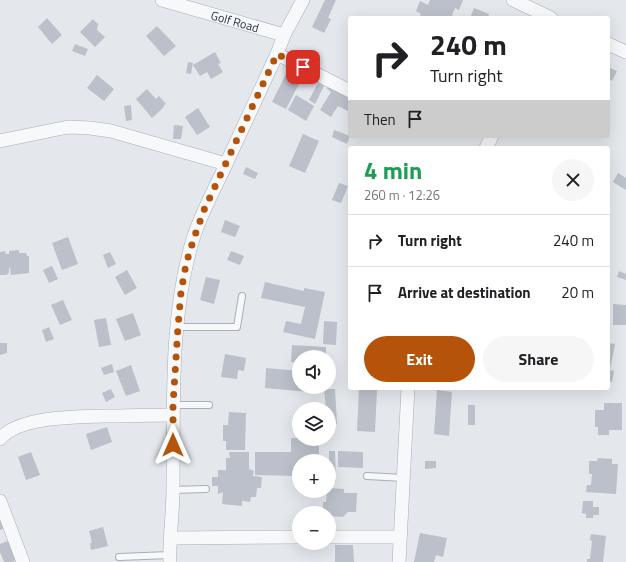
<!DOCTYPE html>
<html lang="en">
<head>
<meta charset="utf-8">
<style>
	body { margin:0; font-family:"Titillium Web",sans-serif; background:#f6f6f6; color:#202124; height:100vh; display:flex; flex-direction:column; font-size:15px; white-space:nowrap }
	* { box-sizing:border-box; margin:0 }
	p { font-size:13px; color:#757577 }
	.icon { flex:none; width:22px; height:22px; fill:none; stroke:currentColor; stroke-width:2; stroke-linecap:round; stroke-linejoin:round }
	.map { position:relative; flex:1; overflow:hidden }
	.side { position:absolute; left:348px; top:146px; width:262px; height:244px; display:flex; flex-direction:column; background:#fff; border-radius:4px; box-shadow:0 4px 16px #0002 }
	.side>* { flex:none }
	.banner { position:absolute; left:348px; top:16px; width:262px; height:122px; border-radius:4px; box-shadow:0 4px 16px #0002; background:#fff; color:#202124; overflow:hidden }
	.fabs { position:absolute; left:292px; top:350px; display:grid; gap:8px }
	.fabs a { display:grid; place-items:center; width:44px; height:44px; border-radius:50%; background:#fff; box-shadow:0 4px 16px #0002; font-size:20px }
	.pin { position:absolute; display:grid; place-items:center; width:34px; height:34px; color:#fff; margin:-17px; border-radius:8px; box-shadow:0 2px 6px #0006 }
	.me { position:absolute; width:44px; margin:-22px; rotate:0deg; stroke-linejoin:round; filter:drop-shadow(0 0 3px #0008) }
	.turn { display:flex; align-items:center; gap:14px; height:84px; padding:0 16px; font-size:18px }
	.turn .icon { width:52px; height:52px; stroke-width:2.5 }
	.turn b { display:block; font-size:28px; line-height:34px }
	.then { display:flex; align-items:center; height:38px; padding:0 16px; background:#0003; gap:8px; font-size:15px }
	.round { display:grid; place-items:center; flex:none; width:42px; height:42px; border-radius:21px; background:#f6f6f6 }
	.headline { display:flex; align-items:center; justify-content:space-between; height:68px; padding:0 16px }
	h1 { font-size:24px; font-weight:700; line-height:30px; color:#1e9e55 }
	.cta { display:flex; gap:8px; margin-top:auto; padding:8px 16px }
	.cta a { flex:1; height:46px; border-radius:24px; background:#b45309; color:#fff; font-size:16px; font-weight:700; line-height:46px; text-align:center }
	.cta a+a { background:#f6f6f6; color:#202124 }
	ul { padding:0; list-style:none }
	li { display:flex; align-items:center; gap:12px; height:52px; padding:0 16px; border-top:1px solid #e0e0e0 }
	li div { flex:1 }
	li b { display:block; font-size:15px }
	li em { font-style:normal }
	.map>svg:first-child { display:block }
	.building { fill:#bbc0ca }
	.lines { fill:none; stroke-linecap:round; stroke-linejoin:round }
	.service-casing { stroke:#a9aeb7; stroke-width:8 }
	.minor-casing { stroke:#a9aeb7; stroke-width:14 }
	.service { stroke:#f7f8fa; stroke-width:6 }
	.minor { stroke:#f7f8fa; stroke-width:13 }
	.route { stroke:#b45309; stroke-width:7; stroke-dasharray:0 12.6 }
	.labels { text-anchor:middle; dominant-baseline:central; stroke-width:4; stroke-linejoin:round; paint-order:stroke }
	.street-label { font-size:12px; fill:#2b3445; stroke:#f4f6f9 }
</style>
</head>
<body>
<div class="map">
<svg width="626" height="562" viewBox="0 0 626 562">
	<rect width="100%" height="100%" fill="#e4e7ec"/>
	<path class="building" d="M325 0H336L328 18 331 19 324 33 312 27Z
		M430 0H463L459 10 455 8 452 15 454 17V18H419L421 14 416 11 420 1 428 5Z
		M474 8 489 14 488 18H470Z
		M47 18 62 35 52 44 38 27Z
		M93 19 98 24 97 30 105 37 95 47 80 32Z
		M157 26 176 46 164 56 146 36Z
		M75 44 88 49 85 56 72 51Z
		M215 52 221 63 218 64 223 72 211 79 207 72 200 76 193 65Z
		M188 62 193 63 191 74 186 73Z
		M290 66 304 74 286 109 272 102Z
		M608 67 617 71 612 81 608 79Z
		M97 75 114 89 104 101 87 88Z
		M331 82 350 93V112L338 106 331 117 320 110 331 92 327 89Z
		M318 83 324 86 315 104 309 100Z
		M147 89 156 99 159 96 166 104 163 106 164 107 152 118 136 99Z
		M296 95 314 106 306 121 288 110Z
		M131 105 132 120 126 121 124 106Z
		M198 108 210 127 197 135 185 117Z
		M174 125 183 126 181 139H173Z
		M334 130 350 136 347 144 332 137Z
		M303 134 319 141 305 173 289 166Z
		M246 167 258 173 255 179 243 174Z
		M618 173 626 178V190L613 182Z
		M339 183 348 186 341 203 332 200Z
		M225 220 240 226 235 237 221 232Z
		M68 237 78 264 62 270 52 243Z
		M19 250V253H26L27 256H29V273L11 275 10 267 9 268V273L6 275H0V252L5 251 6 254H9V251Z
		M231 251 244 256 240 265 227 260Z
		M110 252 116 264 108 268 103 255Z
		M52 266 58 279 49 283 43 270Z
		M127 270 137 288 125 295 115 277Z
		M619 271 626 274V280L617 277Z
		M206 277 220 280 214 304 200 300Z
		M265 282 304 291V288L325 292 315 339 283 332 286 321 301 324 305 307 261 298Z
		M63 300 72 320 60 325 51 305Z
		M613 304 626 305V325H613Z
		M133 313 141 335 125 341 116 319Z
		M106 318 111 345 99 347 94 320Z
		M324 321 337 322 336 345 323 344Z
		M49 327 54 339 46 342 42 330Z
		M0 343H7V353L0 355Z
		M608 343 615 344 610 370 614 371 612 382 608 381Z
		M292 345 326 347V357H299V363L291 362Z
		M225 354 246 358 244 371 238 370 237 379 221 377Z
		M112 364 114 372 104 375 101 368Z
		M131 365 140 391 126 396 116 371Z
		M266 368 299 371V387H321V393L265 388Z
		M359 388 377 389 375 432 357 431Z
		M111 389 115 397 106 402 102 393Z
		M324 389H335L337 424 329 425V409H326Z
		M437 390 452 392 449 436 434 434Z
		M604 403H622V430H609V435H598V427H595V410H604Z
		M468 405H475V425H468Z
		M229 412 246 413 245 450H226V441H223V425H228Z
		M107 427 112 442 91 450 86 434Z
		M291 438 319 439V461H299V476L255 475V452H291Z
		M329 451H335L336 482H329Z
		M338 451 363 452V468L338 467Z
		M31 452 40 475 26 480 18 457Z
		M229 452H249V469L254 471 253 476 262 477 261 488H257L256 497H251L250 502 242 501V506L222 504 223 492 218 494V486H212V477H218V470H226V458H230Z
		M598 458 612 459V464H618L616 494 586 492 587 485H591L592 474H589V461H597Z
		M425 461H436V468L425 469Z
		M330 488 344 489V493H357L356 512H348L343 517 329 516V513H323V502H326L327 492H330Z
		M583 501H593V507H599V515H593V518H586V514L582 513Z
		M0 507 8 527 0 530Z
		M103 527 108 546 91 550 90 543H92L89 531Z
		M420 533 447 538 443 557 436 555 434 562H414Z
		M591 534 606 536 603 562H587V559H590L592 541 590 540Z
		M13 539 20 559 12 562H4L0 552V544Z
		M335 545H353L354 562H335Z"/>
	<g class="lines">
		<g class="service-casing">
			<path id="service" d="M178 327H237L242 296
				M173 405H209
				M367 476 404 478
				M173 490 206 489
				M119 557 170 555"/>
		</g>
		<g class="minor-casing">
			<g id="minor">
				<path id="s1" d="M162 0 284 35"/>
				<path d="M513 0 551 18"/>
				<path d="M608 44 626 52"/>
				<path d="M277 54 350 91"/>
				<path d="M0 141 68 127 90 128 111 131 226 164"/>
				<path d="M486 148 492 136"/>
				<path d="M0 439C19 416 77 417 105 416 128 416 150 415 173 415"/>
				<path d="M0 501 23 562"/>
				<path d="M329 537H400"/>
				<path d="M171 538 299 537"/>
				<path d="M170 562C169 538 173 514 173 489 174 407 169 318 193 239 201 213 215 189 226 164 243 128 260 91 277 54L284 35 303 0"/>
				<path d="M399 562 408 388"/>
			</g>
		</g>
		<use href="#service" class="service"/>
		<use href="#minor" class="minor"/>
	</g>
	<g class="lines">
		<path class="route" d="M173 445V405L178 327 181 292 186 264 194 238 204 210 277 54 303 67"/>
	</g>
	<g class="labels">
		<g class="street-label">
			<text stroke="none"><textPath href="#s1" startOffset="76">Golf Road</textPath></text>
		</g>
	</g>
</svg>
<div class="fabs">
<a><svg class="icon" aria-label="sound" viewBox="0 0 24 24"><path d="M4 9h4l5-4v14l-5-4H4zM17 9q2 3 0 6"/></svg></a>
<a><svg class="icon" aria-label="layers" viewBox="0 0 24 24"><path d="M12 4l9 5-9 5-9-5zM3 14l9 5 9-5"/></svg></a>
<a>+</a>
<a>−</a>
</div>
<div class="pin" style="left:303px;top:67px;background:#d93025"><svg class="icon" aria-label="arrive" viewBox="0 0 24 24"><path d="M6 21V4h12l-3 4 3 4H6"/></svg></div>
<svg class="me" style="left:173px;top:445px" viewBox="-20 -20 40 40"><path d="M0-17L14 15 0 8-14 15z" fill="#b45309" stroke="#fff" stroke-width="4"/></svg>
<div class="banner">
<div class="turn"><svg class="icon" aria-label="right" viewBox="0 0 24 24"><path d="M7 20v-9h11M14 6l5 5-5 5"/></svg><div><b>240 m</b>Turn right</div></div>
<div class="then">Then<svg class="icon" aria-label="arrive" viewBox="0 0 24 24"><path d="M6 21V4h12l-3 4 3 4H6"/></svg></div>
</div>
<section class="side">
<div class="headline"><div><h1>4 min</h1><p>260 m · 12:26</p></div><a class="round"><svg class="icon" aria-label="close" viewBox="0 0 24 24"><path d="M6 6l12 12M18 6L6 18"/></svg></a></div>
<ul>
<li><svg class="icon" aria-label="right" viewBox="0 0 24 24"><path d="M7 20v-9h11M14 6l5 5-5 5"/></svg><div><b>Turn right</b></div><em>240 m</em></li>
<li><svg class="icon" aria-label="arrive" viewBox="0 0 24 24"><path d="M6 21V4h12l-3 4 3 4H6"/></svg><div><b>Arrive at destination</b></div><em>20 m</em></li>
</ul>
<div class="cta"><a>Exit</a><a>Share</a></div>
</section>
</div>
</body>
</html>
